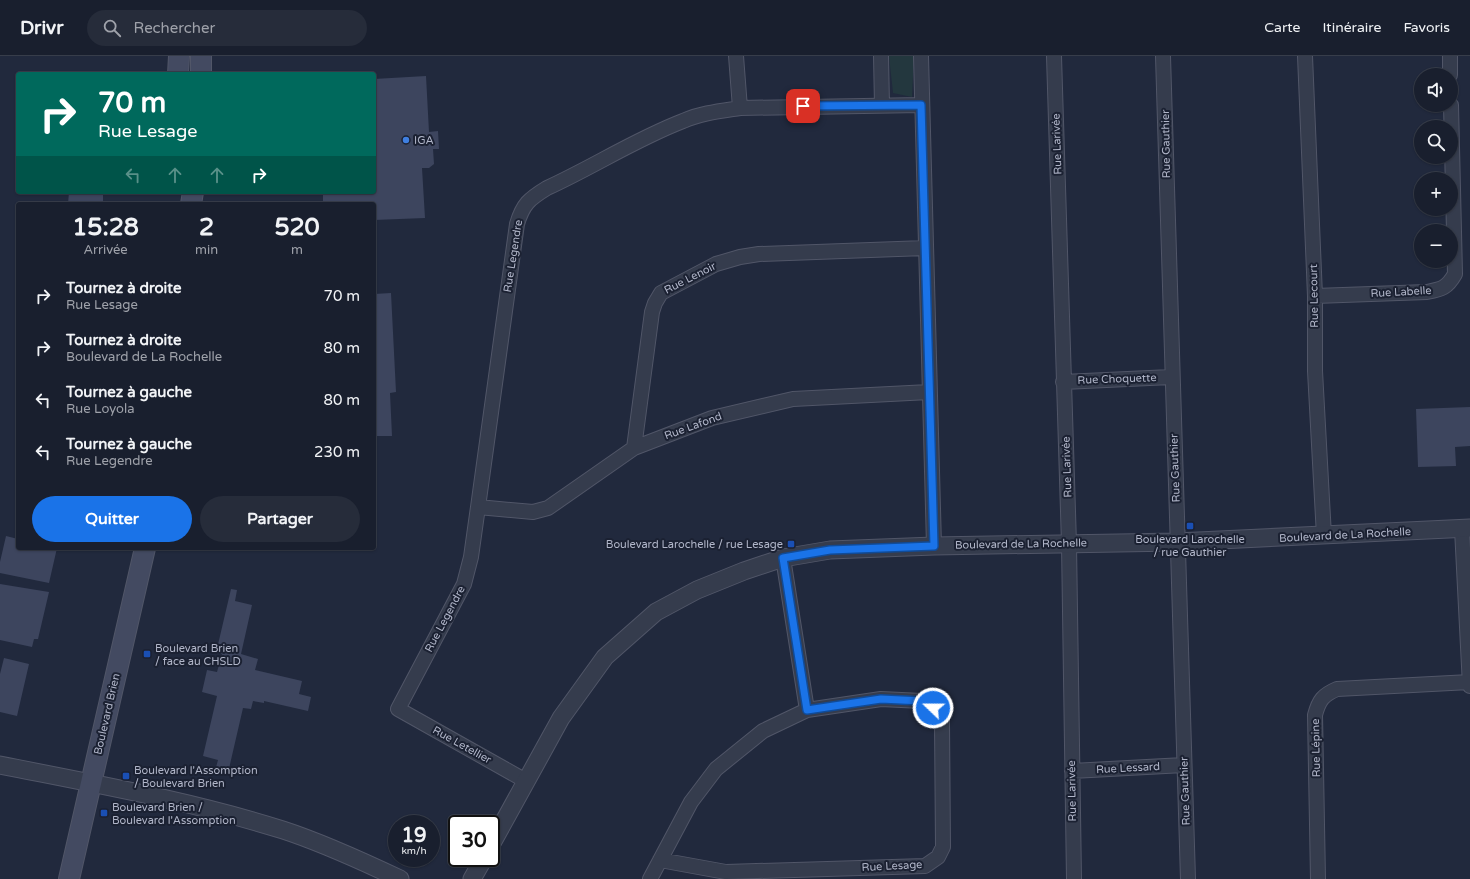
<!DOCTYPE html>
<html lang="fr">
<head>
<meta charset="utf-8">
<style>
	body { margin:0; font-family:"Varela Round",sans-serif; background:#262c3a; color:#f1f3f6; height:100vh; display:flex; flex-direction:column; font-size:15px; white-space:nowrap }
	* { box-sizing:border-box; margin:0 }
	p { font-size:13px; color:#9fa2aa }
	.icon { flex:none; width:22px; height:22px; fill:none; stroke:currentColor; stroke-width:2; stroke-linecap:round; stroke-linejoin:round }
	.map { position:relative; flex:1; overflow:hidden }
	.details { position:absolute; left:16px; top:146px; width:360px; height:348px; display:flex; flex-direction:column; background:#191f2e; border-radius:4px; box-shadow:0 1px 3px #0004,0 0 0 1px #373d4a }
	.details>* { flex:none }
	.hud { position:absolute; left:16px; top:16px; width:360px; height:122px; border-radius:4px; box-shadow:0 1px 3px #0004,0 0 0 1px #373d4a; background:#00695c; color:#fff; overflow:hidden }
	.buttons { position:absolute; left:1414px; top:12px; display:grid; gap:8px }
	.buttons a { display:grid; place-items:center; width:44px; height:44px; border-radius:50%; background:#191f2e; box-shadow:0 1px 3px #0004,0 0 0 1px #373d4a; font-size:20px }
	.speed { position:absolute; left:388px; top:759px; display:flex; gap:8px; font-size:20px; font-weight:700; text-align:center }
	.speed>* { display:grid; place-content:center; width:52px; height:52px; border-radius:50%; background:#191f2e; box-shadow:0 1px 3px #0004,0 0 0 1px #373d4a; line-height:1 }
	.speed small { font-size:10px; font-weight:400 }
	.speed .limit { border:2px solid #111; border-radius:6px; background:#fff; color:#111 }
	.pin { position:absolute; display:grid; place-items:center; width:34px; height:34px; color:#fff; margin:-17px; border-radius:8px; box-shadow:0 2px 6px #0006 }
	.me { position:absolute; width:44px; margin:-22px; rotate:292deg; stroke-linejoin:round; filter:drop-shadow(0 0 3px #0008) }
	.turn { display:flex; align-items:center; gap:14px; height:84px; padding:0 16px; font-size:18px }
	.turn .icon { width:52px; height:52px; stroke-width:2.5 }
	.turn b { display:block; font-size:28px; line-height:34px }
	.lanes { display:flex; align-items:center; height:38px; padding:0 16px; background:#0003; justify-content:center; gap:20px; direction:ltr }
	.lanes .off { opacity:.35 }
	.eta { display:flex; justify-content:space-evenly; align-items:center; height:68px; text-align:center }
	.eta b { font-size:24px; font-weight:700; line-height:28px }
	.primary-button { display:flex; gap:8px; margin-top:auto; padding:8px 16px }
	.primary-button a { flex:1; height:46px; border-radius:24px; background:#1a73e8; color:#fff; font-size:16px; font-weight:700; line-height:46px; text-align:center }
	.primary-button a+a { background:#262c3a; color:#f1f3f6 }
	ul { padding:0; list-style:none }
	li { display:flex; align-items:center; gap:12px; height:52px; padding:0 16px }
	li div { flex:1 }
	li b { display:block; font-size:15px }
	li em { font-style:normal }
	header { display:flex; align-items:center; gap:24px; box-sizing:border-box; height:56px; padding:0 20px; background:#191f2e; border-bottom:1px solid #373d4a }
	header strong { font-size:19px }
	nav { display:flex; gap:22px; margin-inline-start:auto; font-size:14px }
	.search { width:280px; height:36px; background:#262c3a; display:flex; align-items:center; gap:10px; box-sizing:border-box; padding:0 14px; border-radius:22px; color:#9fa2aa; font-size:15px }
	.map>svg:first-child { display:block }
	.green { fill:#23373e }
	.building { fill:#3d455e }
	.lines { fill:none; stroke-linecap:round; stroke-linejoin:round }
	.minor-casing { stroke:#515668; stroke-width:16 }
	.tertiary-casing { stroke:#515668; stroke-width:19 }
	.secondary-casing { stroke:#515668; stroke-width:22 }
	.minor { stroke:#353c4d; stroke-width:14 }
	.tertiary { stroke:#353c4d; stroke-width:17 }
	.secondary { stroke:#434a61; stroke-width:20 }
	.route-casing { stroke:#114b97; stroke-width:10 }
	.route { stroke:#1a73e8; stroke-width:7 }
	.shop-dot { fill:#3f7fe0; stroke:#1b2132; stroke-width:1.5 }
	.transit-dot { fill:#1a4fb4; stroke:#1b2132; stroke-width:1.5 }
	.labels { text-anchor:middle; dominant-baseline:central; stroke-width:4; stroke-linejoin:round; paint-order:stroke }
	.poi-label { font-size:11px; fill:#b1b6c9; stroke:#1b2132; text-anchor:start }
	.street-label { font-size:11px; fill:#b1b6c9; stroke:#1b2132 }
</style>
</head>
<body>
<header>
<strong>Drivr</strong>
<div class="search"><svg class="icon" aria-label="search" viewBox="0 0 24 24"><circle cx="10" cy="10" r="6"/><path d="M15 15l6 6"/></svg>Rechercher</div>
<nav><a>Carte</a><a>Itinéraire</a><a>Favoris</a></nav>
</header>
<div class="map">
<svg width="1470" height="823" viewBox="0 0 1470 823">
	<rect width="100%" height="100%" fill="#21293d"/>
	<path class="green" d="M889 0H914L912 41 893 37Z"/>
	<path class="building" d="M426 20 429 76 438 75 439 93H433L434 108 429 112H422L425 162 374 164V148H323V136H374V23Z
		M69 136H103V148H68Z
		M391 237 396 336 390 337 392 380H374V238Z
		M1470 351V390L1455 391 1456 410 1418 411 1416 353Z
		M6 480 18 483V492H57L49 527 0 517V506Z
		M0 528 49 536 38 583H34L32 591 0 584Z
		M231 533 237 534 235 545 252 549 241 598 258 603 255 614 302 625 299 638 311 641 308 655 264 645V647L253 645 251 653 243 652 228 717 215 715 218 704 203 700 217 640 202 636 207 614 217 616 222 598 216 597Z
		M4 602 29 608 17 660 0 656V618Z"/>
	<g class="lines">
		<g class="minor-casing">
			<path id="minor" d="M736 0 740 52
				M881 0 882 49
				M921 0 934 490
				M1054 0 1069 488 1074 823
				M1163 0 1188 823
				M1305 0 1315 240V315L1324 480
				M1450 0V19
				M1315 240 1427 236C1442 233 1447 232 1455 218L1451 49
				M1063 326 1171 321
				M634 392 652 256 655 247 661 237 716 208 740 201 759 198 925 192
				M478 451 533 456 548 452 634 392 712 362 793 343 929 336
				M1462 473 1470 630
				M783 502 807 654
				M1072 715 1184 709
				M526 725 398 653 464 528 471 501 478 451 517 168C523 148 529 143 547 132 593 111 636 83 683 65 701 57 720 55 740 52L921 49
				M650 823 691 746 716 713 763 675 807 654 881 643 922 645 933 652 942 667 943 791 938 801 925 810 726 816 660 804
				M1318 823 1315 659C1319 644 1323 639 1337 633L1470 626"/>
		</g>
		<g class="tertiary-casing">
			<path id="tertiary" d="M0 709C95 728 191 745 283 774 323 787 362 805 400 823
				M491 789 561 662 605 601 656 556 697 534 744 515 783 502 830 494 934 490 1177 486 1470 472
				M472 823 484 802"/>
		</g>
		<g class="secondary-casing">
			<path id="secondary" d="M201 0V18
				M178 18 179 0
				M191 148 193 136
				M69 823 145 492"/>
		</g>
		<use href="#minor" class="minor"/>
		<use href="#tertiary" class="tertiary"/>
		<use href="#secondary" class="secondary"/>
	</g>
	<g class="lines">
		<g class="route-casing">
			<path id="route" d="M803 50 921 49 934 490 830 494 783 502 807 654 881 643 922 645 933 652"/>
		</g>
		<use href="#route" class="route"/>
	</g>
	<circle class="shop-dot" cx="406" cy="84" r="4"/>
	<g class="transit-dot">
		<rect x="1186" y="466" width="8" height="8" rx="2"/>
		<rect x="787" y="484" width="8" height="8" rx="2"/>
		<rect x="143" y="594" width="8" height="8" rx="2"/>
		<rect x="122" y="716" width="8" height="8" rx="2"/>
		<rect x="100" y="753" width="8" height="8" rx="2"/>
	</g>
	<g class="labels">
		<g class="poi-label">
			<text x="414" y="84">IGA</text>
			<text x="1190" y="483" text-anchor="middle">Boulevard Larochelle<tspan x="1190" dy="13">/ rue Gauthier</tspan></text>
			<text x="783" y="488" text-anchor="end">Boulevard Larochelle / rue Lesage</text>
			<text x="155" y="592">Boulevard Brien<tspan x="155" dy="13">/ face au CHSLD</tspan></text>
			<text x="134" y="714">Boulevard l'Assomption<tspan x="134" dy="13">/ Boulevard Brien</tspan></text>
			<text x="112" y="751">Boulevard Brien /<tspan x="112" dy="13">Boulevard l'Assomption</tspan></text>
		</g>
		<g class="street-label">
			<text transform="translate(1057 88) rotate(-92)">Rue Larivée</text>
			<text transform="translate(1166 88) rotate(-91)">Rue Gauthier</text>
			<text transform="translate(513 200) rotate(-81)">Rue Legendre</text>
			<text transform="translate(690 222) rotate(-27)">Rue Lenoir</text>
			<text transform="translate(1401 236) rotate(-3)">Rue Labelle</text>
			<text transform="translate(1314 240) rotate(-91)">Rue Lecourt</text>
			<text transform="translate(1117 323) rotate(-2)">Rue Choquette</text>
			<text transform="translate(693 370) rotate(-20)">Rue Lafond</text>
			<text transform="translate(1067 411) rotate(-92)">Rue Larivée</text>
			<text transform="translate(1175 412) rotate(-92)">Rue Gauthier</text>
			<text transform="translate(1345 479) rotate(-3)">Boulevard de La Rochelle</text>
			<text transform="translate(1021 488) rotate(-1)">Boulevard de La Rochelle</text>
			<text transform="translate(445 563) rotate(-62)">Rue Legendre</text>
			<text transform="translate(107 658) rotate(-77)">Boulevard Brien</text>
			<text transform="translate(462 689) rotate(29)">Rue Letellier</text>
			<text transform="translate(1316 692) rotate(-91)">Rue Lépine</text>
			<text transform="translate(1128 712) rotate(-3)">Rue Lessard</text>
			<text transform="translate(1072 735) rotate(-91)">Rue Larivée</text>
			<text transform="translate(1185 735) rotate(-92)">Rue Gauthier</text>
			<text transform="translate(892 810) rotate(-3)">Rue Lesage</text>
		</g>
	</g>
</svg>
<div class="buttons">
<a><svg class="icon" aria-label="sound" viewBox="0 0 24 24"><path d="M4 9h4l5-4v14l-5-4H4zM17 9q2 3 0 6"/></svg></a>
<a><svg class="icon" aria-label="search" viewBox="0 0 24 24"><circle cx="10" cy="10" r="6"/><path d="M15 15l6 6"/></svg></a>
<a>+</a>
<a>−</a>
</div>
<div class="speed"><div>19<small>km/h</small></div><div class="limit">30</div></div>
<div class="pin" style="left:803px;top:50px;background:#d93025"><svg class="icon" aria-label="arrive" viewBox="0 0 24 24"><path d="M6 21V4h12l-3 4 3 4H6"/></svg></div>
<svg class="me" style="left:933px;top:652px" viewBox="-20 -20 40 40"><circle r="17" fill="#1a73e8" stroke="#fff" stroke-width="3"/><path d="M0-11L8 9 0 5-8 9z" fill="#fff"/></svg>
<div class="hud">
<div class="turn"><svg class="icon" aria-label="right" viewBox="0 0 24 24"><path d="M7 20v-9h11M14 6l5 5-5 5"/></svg><div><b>70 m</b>Rue Lesage</div></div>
<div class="lanes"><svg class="icon off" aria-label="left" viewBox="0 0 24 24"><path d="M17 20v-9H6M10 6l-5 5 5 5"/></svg><svg class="icon off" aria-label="ahead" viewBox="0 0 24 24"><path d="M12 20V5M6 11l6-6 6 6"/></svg><svg class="icon off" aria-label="ahead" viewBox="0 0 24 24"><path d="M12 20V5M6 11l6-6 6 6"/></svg><svg class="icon" aria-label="right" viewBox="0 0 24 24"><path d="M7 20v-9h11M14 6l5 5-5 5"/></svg></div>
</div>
<section class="details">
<div class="eta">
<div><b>15:28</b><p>Arrivée</p></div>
<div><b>2</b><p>min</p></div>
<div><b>520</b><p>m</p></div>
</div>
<ul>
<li><svg class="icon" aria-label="right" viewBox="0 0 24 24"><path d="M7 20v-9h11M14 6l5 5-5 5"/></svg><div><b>Tournez à droite</b><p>Rue Lesage</p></div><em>70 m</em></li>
<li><svg class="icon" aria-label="right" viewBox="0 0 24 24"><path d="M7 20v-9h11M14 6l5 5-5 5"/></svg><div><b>Tournez à droite</b><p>Boulevard de La Rochelle</p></div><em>80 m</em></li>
<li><svg class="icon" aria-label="left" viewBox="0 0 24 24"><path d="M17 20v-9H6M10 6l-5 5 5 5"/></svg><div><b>Tournez à gauche</b><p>Rue Loyola</p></div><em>80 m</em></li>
<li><svg class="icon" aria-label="left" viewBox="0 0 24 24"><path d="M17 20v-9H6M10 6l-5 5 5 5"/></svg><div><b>Tournez à gauche</b><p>Rue Legendre</p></div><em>230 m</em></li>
</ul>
<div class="primary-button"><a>Quitter</a><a>Partager</a></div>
</section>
</div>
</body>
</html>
